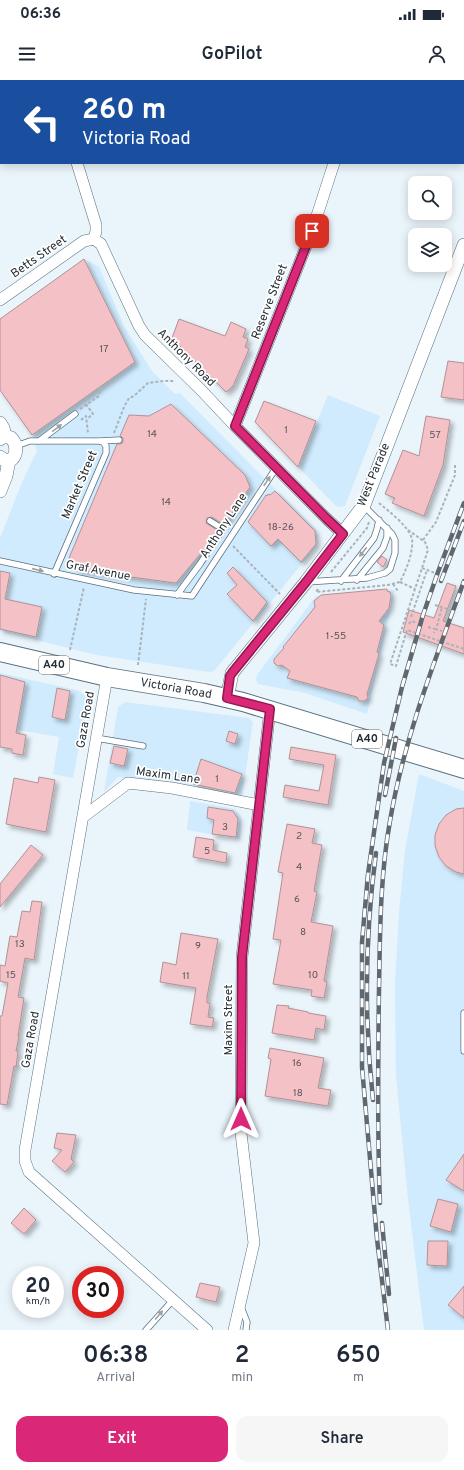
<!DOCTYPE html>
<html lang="en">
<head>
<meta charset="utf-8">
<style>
	body { margin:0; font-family:Overpass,sans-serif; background:#f6f6f7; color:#1f2937; height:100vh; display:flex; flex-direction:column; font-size:15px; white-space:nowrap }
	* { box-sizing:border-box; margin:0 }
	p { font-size:13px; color:#747a83 }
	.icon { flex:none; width:22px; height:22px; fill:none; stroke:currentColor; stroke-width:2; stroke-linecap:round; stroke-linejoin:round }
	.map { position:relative; height:1250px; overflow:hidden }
	.sheet { display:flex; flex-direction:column; background:#fff; flex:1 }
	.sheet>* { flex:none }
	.banner { position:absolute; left:0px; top:0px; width:464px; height:84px; box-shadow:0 2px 10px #0003; background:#1a4fa0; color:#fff; overflow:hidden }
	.controls { position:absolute; left:408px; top:96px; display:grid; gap:8px }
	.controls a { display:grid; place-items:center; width:44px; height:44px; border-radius:8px; background:#fff; box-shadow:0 2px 10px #0003; font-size:20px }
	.speed { position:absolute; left:12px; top:1186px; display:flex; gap:8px; font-size:20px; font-weight:700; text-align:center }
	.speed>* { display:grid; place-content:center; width:52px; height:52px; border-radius:50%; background:#fff; box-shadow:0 2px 10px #0003; line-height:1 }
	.speed small { font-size:10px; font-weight:400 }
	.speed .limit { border:6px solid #d22; background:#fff; color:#111 }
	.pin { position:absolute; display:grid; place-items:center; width:34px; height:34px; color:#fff; margin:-17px; border-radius:8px; box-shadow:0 2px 6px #0006 }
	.me { position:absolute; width:44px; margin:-22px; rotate:0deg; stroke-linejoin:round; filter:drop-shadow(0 0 3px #0008) }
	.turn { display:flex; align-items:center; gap:14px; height:84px; padding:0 16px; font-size:18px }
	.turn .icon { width:52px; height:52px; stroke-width:2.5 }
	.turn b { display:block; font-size:28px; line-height:34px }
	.eta { display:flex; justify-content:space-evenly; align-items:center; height:68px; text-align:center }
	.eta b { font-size:24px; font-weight:600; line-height:28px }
	.primary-button { display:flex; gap:8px; margin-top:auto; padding:8px 16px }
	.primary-button a { flex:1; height:46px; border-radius:12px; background:#db2777; color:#fff; font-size:16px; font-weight:600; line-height:46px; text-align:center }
	.primary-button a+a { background:#f6f6f7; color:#1f2937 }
	.status { display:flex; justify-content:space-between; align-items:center; height:28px; padding:0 20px; background:#fff; direction:ltr }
	.status svg { height:11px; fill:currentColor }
	header { display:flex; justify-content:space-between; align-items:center; height:52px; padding:0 16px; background:#fff; font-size:18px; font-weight:600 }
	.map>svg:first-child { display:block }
	.built { fill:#d0ebfe }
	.building { fill:#f4c1c6; stroke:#b19295; filter:url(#shadow) }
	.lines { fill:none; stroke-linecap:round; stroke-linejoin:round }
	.service-casing { stroke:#597080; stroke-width:7 }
	.minor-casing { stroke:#597080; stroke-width:12 }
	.tertiary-casing { stroke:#597080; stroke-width:14 }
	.trunk-casing { stroke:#597080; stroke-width:20 }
	.path { stroke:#a9b3ba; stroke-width:2; stroke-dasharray:3 2; stroke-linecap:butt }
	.service { stroke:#fff; stroke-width:5.5 }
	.minor { stroke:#fff; stroke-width:11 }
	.tertiary { stroke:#fff; stroke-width:13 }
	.trunk { stroke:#fff; stroke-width:18 }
	.rail-casing { stroke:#5e686e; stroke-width:4.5 }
	.rail { stroke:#fff; stroke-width:3; stroke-dasharray:9; stroke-linecap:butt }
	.oneway { fill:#9da1a4 }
	.route-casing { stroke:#8e194d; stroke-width:10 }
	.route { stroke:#db2777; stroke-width:7 }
	.labels { text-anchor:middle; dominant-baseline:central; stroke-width:3.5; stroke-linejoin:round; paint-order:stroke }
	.number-label { font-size:10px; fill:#595459 }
	.shield { fill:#fff; stroke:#666d72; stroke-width:1 }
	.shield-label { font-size:11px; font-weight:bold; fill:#252f35 }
	.street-label { font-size:12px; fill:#252f35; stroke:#fff }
</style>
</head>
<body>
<div class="status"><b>06:36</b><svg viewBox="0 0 49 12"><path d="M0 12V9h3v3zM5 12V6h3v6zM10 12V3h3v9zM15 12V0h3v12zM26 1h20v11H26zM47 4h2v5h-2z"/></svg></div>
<header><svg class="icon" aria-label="menu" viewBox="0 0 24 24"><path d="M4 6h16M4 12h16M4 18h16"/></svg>GoPilot<svg class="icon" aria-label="person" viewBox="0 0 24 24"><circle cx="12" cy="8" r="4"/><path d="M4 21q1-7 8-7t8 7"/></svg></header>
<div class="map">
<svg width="464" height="1250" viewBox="0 0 464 1250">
	<defs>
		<filter id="shadow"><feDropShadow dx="3.5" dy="3.5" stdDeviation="2" flood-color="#0004"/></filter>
	</defs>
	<rect width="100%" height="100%" fill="#eaf4fb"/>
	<path class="built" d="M84 179 99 187 124 246 152 291 175 314 180 313 261 395 317 450 318 464 214 591 209 592 97 575 0 551V458L23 400 37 371 32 355 0 310V239Z
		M328 315 380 336 345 426 340 427 336 426 298 387Z
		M395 510 367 634 305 613 258 604 256 600 257 595 316 516Z
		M0 593 76 610 81 612 88 619 73 698 53 694 59 657 0 647Z
		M125 622 249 638 253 642 242 717 170 704 118 697 104 712 118 627Z
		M419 694 464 711V1250H424L408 1119 396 996 395 904 399 833 405 770Z
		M190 721 235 729 242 738 240 759 187 750Z"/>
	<path class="building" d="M84 179 135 282 32 355 0 310V239Z
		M179 239 225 256 231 242 246 249 243 257 248 259 245 267 249 269 233 306 226 312 172 258Z
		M448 281 464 283V320L441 317Z
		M264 321 316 341 298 387 255 342Z
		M171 324 245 395 250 407 224 445 212 437 207 438 206 443 217 450 206 467 176 503 78 490 69 478 117 364H121L123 362V358L120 356 129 335 149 336Z
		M426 336 450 340 443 385 424 436 392 423 395 418 385 414 403 370 419 376Z
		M275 411 315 451 316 464 301 482 278 459 271 466 248 442 266 415 267 416 268 414 270 415Z
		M382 476 387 480 383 487 377 482Z
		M233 487 267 522 253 541 227 514 237 505 227 493Z
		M0 491 10 493 5 519 42 527 36 557 0 549Z
		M447 503 456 506 443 541 464 548V574L403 552 409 530 434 538Z
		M387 509V511L390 512 391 516 389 528 379 541 384 545 377 572 379 574 367 614 368 618 364 621H359L357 617 287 598 290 591 282 585 278 586 274 583V579L284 568 283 567 315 527 314 521 321 515Z
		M0 595 25 602 16 653 26 655 23 675 12 673V669L0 667Z
		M57 608 70 611 65 640 52 637Z
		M229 651 238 654 235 664 226 661Z
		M114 666 128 669 124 686 110 683Z
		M291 667 336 675 328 725 283 717 285 705 319 711 324 685 289 679Z
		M201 679 242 694 235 713 193 704Z
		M39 697 55 700 46 752 6 744 14 698 38 703Z
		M208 727 233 731 238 739 236 757 212 754 214 740 207 738Z
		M464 728V794L456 792 446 786 439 777 435 766V755L439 744 446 735 456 729Z
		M287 744 315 749 312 763 322 765 314 811 317 812 311 842 333 846 324 901 327 902 324 918 311 916 312 910 273 904 281 860 273 859 283 793 278 792Z
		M196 757 214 760 213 770 227 773 226 783 193 777Z
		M31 765 43 775 0 827V804Z
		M32 821 42 822 34 880 25 878 18 917 24 918 18 956H19L16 971H18L16 987 14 986 7 1025 0 1024V936H2L8 903 0 901V885L5 886 10 856 17 857 22 831 30 832Z
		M181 853 218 859 207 917V923H210L208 937 214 938 212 947 190 944 196 908 160 902 163 882 176 885Z
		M277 925 289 926 288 928 308 932V933L326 936 324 950 316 948 314 960 272 953Z
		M270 968 324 978 318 1008 331 1010 328 1026 265 1016 271 979 268 978Z
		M57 1053 76 1055 71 1079 74 1082 65 1092 52 1081 62 1070 54 1068Z
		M464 1074V1111L446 1100Z
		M438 1119 458 1124 451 1152 430 1146Z
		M24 1128 36 1140 24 1154 11 1143Z
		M428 1161H448L447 1186 427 1185Z
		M200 1203 220 1207 216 1222 196 1217Z
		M464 1206V1238L448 1225Z"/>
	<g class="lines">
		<g class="service-casing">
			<path id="service" d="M39 361 75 334
				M100 361 119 360
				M16 366 30 361H99L103 362 106 366V373L54 494
				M0 481 134 510 192 516 276 388
				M357 500 383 468 387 457V448
				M341 501 374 458 377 449 379 440
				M307 502 367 498 385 493 390 489 395 473V460L392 454 364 426
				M177 515 200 484 223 449 210 441
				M96 658 143 666
				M464 933V971
				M241 1227 247 1242 246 1250
				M146 1250 173 1220"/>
		</g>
		<g class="minor-casing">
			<path id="minor" d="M50 0 51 1
				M278 0 279 1
				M338 0 339 1
				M463 28H464
				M77 83 96 145V151L94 159
				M94 159 101 164 139 246 145 255 201 310 235 346 327 439 343 454
				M0 220 84 161 94 159
				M235 346 312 151 334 83
				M107 597 25 1070V1081L29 1092 207 1250
				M83 737 128 703 172 708 259 725
				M234 1250 254 1163 241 1053 242 877 270 629"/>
		</g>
		<g class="tertiary-casing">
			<path id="tertiary" d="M0 343 3 348 5 356
				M0 359 5 356 11 358C21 367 14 389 0 377
				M0 411 6 396 9 380
				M227 618 232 593 306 502 364 425 464 165"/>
		</g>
		<g class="trunk-casing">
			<path id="trunk" d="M0 572 107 597 204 613 243 622 464 689"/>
		</g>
		<path class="path" d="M86 324 93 334 87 339
			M80 329 99 316 101 305
			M81 340 86 336 88 353
			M114 353 124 327 129 318 134 316 148 303 163 301H174
			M408 450 425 462 428 470 390 584 396 586 407 550 464 569
			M423 460 436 442 455 395V383
			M233 466 280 514
			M422 488 435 493
			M331 492 367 448 369 442
			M400 502 415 509
			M393 504 398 511
			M318 509 316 512 388 505 400 502C404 494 407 487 410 478 411 472 413 466 412 459 409 446 388 431 378 422
			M435 525 450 530
			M411 537 427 490
			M409 544 411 541 417 543
			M437 546 442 527
			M428 547 435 549 434 553
			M435 549 442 551
			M70 570 84 507
			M138 585 146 519"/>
		<use href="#service" class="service"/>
		<use href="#minor" class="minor"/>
		<use href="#tertiary" class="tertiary"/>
		<use href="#trunk" class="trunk"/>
		<g class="rail-casing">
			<path id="rail" d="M441 501 464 441
				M385 715 396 658
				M373 1020C364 938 365 855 376 773
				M380 1123C377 1051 378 981 379 909 380 854 380 796 390 741 404 658 435 580 464 501
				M382 1143 389 1214
				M388 1250 377 1159 362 987V862L368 794 384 683 402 607 423 535 438 492 464 423"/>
		</g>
		<use href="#rail" class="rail"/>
	</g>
	<defs><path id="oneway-solid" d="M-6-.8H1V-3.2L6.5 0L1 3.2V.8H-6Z"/></defs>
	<g class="oneway">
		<use href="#oneway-solid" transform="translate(57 348) rotate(-37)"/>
		<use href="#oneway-solid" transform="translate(267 401) rotate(-57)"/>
		<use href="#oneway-solid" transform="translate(363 472) rotate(128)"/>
		<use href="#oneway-solid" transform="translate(38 490) rotate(13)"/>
		<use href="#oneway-solid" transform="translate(159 1235) rotate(-50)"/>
	</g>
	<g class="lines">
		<g class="route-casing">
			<path id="route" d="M241 1039 242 877 270 629 227 618 230 596 232 593 306 502 343 454 327 439 235 346 312 151"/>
		</g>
		<use href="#route" class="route"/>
	</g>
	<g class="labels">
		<g class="number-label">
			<text x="104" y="269">17</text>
			<text x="286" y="350">1</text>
			<text x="152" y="354">14</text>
			<text x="435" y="355">57</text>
			<text x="166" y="422">14</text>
			<text x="281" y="447">18-26</text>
			<text x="336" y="556">1-55</text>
			<text x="217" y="699">1</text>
			<text x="225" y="747">3</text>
			<text x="299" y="756">2</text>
			<text x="207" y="771">5</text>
			<text x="299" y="787">4</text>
			<text x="297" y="819">6</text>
			<text x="303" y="852">8</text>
			<text x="20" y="864">13</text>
			<text x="198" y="866">9</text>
			<text x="11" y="895">15</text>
			<text x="313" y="895">10</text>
			<text x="186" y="896">11</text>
			<text x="297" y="983">16</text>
			<text x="298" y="1013">18</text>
		</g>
		<g class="shield">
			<rect x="39" y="576" width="30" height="18" rx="3"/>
			<rect x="352" y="650" width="30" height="18" rx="3"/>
		</g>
		<g class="shield-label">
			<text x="54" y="585">A40</text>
			<text x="367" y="659">A40</text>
		</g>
		<g class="street-label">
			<text transform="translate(39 177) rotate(-35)">Betts Street</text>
			<text transform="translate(270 222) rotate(-69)">Reserve Street</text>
			<text transform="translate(186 278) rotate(45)">Anthony Road</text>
			<text transform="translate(374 395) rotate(-68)">West Parade</text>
			<text transform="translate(80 405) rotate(-67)">Market Street</text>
			<text transform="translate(224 446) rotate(-57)">Anthony Lane</text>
			<text transform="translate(98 491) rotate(11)">Graf Avenue</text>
			<text transform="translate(176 609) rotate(10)">Victoria Road</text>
			<text transform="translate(86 640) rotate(-80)">Gaza Road</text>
			<text transform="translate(168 696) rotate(8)">Maxim Lane</text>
			<text transform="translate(229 940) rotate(-90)">Maxim Street</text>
			<text transform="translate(31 960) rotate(-80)">Gaza Road</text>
		</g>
	</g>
</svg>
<div class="controls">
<a><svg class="icon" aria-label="search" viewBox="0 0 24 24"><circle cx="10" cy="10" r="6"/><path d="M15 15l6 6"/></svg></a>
<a><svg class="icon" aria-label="layers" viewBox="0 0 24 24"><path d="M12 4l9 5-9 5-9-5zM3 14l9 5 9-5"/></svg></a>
</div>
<div class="speed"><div>20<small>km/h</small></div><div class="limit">30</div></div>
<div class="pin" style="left:312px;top:151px;background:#d93025"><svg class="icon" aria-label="arrive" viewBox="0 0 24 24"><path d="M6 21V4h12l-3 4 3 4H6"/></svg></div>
<svg class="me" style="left:241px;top:1039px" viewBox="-20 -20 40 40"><path d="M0-17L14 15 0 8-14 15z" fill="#db2777" stroke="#fff" stroke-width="4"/></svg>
<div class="banner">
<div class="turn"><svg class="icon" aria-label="left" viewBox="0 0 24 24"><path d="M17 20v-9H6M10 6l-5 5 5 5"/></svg><div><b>260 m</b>Victoria Road</div></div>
</div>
</div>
<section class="sheet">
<div class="eta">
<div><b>06:38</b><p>Arrival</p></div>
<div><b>2</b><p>min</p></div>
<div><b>650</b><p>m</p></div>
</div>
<div class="primary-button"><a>Exit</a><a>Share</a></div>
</section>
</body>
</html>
